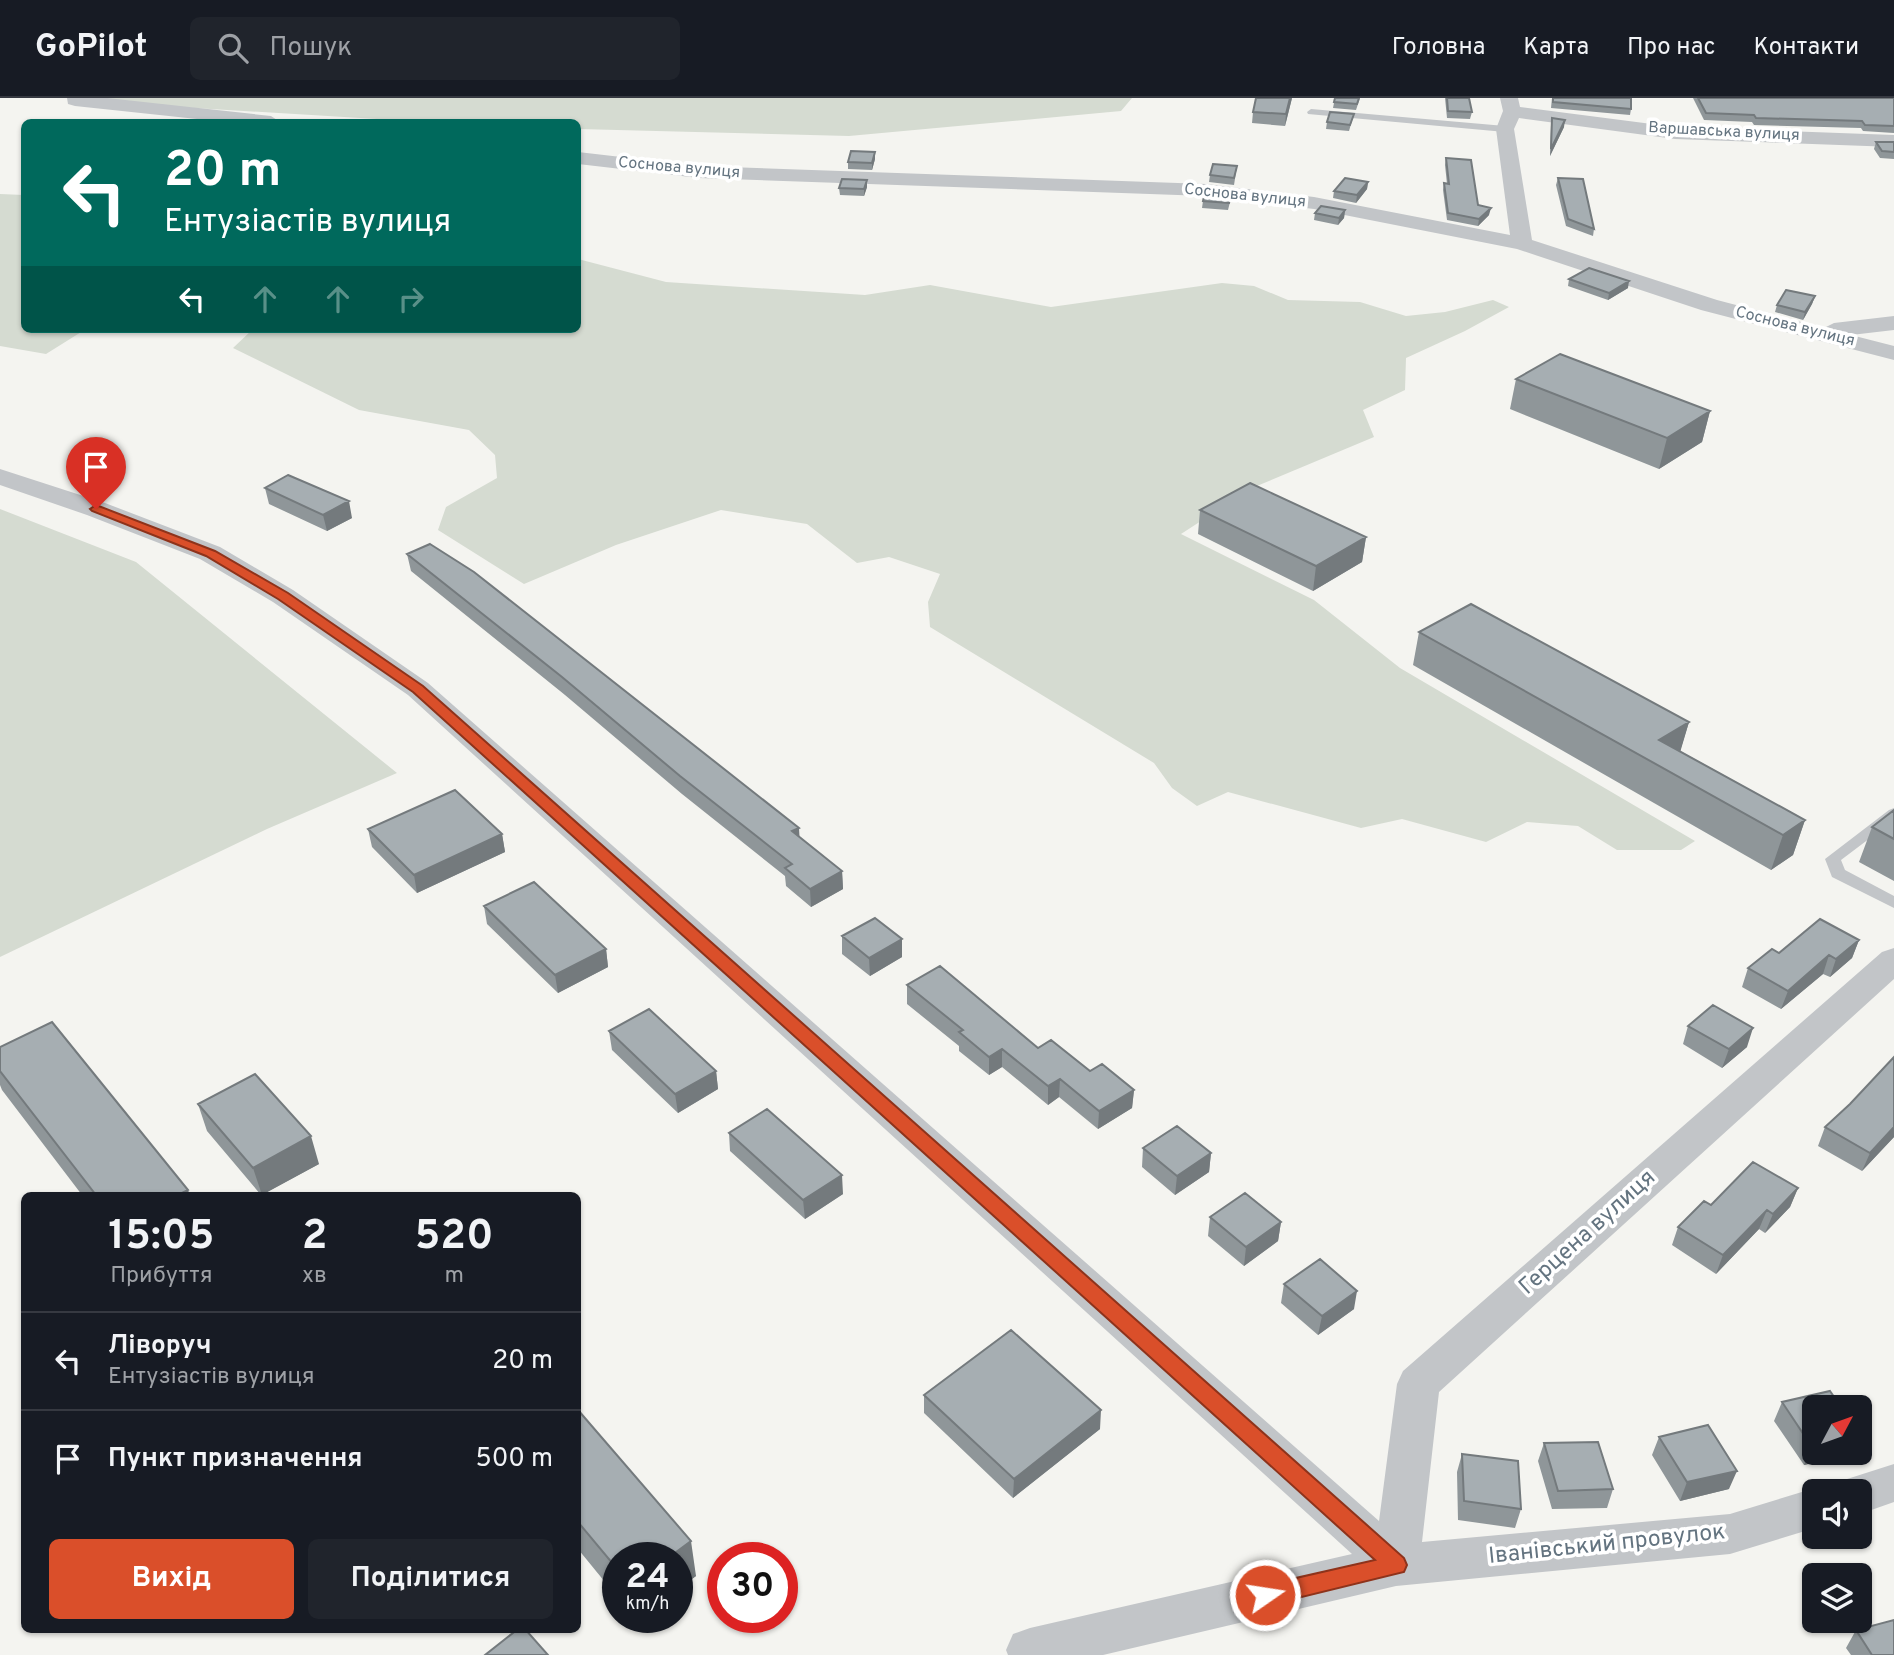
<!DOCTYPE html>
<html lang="uk">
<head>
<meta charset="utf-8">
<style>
	body { margin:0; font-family:Overpass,sans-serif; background:#20242c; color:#f1f3f6; height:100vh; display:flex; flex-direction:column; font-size:26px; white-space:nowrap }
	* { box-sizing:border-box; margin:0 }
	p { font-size:23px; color:#9ea1a6 }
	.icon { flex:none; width:38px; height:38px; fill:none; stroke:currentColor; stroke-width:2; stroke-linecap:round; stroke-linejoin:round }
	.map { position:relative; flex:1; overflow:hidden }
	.panel { position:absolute; left:21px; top:1094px; width:560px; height:441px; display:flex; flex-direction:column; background:#171b24; border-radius:10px; box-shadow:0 2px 5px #0004 }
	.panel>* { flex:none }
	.banner { position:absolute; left:21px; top:21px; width:560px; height:214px; border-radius:10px; box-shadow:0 2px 5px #0004; background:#00695c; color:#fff; overflow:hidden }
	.needle { width:46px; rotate:49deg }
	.buttons { position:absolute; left:1802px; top:1297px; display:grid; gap:14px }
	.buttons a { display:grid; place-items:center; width:70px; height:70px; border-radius:10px; background:#171b24; box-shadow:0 2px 5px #0004; font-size:35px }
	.speed { position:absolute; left:602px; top:1444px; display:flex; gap:14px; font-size:35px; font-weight:700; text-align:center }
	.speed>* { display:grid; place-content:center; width:91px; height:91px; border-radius:50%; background:#171b24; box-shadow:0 2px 5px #0004; line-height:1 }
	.speed small { font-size:18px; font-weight:400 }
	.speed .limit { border:10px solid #d22; background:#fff; color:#111 }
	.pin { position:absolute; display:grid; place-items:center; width:60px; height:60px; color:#fff; margin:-72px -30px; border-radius:50% 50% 50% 0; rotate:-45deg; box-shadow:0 0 7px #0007 }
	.pin .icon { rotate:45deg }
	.me { position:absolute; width:77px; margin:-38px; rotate:77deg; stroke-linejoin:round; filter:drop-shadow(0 0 5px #0008) }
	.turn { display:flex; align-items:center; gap:24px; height:147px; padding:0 28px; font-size:32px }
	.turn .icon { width:91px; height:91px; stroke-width:2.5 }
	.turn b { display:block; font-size:49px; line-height:60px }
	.lanes { display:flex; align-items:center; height:66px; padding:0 28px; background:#0003; justify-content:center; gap:35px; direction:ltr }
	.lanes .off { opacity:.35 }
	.eta { display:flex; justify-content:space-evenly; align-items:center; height:119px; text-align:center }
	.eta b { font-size:42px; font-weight:700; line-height:49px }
	.primary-button { display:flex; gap:14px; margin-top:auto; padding:14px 28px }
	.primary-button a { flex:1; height:80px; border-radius:10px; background:#da4f2a; color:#fff; font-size:28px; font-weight:700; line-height:80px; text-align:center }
	.primary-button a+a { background:#20242c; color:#f1f3f6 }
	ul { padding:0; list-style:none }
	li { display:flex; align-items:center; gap:21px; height:98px; padding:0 28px; border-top:2px solid #363941 }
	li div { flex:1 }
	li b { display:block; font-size:26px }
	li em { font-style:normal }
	header { display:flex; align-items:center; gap:42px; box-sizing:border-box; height:98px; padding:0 35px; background:#171b24; border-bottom:2px solid #363941 }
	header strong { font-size:33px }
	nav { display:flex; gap:38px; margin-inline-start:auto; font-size:24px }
	.search { width:490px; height:63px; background:#20242c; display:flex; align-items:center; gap:18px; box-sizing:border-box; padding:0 24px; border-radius:10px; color:#9ea1a6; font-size:26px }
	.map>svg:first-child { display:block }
	.green { fill:#d5dbd1 }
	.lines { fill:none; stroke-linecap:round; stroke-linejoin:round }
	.lane { fill:#c2c5c8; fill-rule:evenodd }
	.street { fill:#c2c5c8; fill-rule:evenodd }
	.wall { fill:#8f9699 }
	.shaded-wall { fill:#747a7d }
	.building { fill:#a6aeb2; stroke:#747a7d; stroke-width:2 }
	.route { fill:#da4f2a; stroke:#8e331b; stroke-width:2 }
	.labels { text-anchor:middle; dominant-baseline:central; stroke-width:7; stroke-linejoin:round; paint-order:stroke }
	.far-street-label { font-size:16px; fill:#647480; stroke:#fff }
	.near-street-label { font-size:23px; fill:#647480; stroke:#fff }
</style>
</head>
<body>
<header>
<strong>GoPilot</strong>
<div class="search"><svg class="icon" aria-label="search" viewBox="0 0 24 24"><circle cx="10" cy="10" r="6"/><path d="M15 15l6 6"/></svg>Пошук</div>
<nav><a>Головна</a><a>Карта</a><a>Про нас</a><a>Контакти</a></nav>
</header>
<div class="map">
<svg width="1894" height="1557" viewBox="0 0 1894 1557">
	<rect width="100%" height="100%" fill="#f4f4f0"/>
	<path class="green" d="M92 0H1132L1121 13 849 38 578 31V24H426L128 6Z
		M0 96 24 97V231H86L46 256 0 248Z
		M578 161 666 184 865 197 930 187 1051 209 1222 185 1254 188 1288 202 1360 204 1406 218 1445 214 1493 202 1509 209 1465 233 1406 260 1405 292 1363 312 1374 339 1252 390 1181 436 1314 502 1400 570 1695 743 1681 752H1617L1578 728 1527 724 1486 744 1402 721 1361 730 1228 694 1197 708 1172 690 1154 665 930 529 928 504 940 476 889 459 857 465 807 426 721 412 616 447 524 486 438 432 446 409 497 380 495 357 469 332 359 312 233 250 253 231H578Z
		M0 411 136 464 397 675 267 731 0 859Z"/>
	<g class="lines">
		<path class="lane" d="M1311 11 1505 28 1509 31 1505 34 1308 16 1307 14Z
			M1894 710V722L1841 762 1845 772 1894 798V810L1832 779 1825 761 1889 712Z"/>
		<path class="street" d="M67 0H107L271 18 280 24H225L75 8 68 6Z
			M1500 0H1518L1520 9 1675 29 1894 37V49L1675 41 1519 20 1514 31 1532 142 1717 202 1824 230 1834 225 1894 218V232L1851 237 1894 248V262L1701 212 1517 151 1314 111 1206 98 699 80 578 66V54L699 68 1206 86 1314 99 1510 137 1496 31 1503 13Z
			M0 371 105 405 220 449 293 492 428 585 1379 1423 1397 1286 1403 1273 1882 854 1894 850V881L1439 1294 1422 1444 1730 1416 1815 1390 1823 1393H1815V1430L1730 1456 1396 1488 1103 1557H1008L1006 1552 1013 1536 1030 1530 1352 1456 408 597 273 504 200 461 87 417 0 387Z
			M1894 1366V1404L1860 1416V1393H1839L1844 1382Z"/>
	</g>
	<path class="wall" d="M1292 0 1285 28 1252 25 1253 14Z
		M1335 0H1360L1356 12 1333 10Z
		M1445 0H1469L1472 14 1470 21 1447 20Z
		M1552 0H1631V11L1630 17 1551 10Z
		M1693 0H1894V35L1863 33 1861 30 1754 27 1752 24 1704 22Z
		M1354 16 1349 33 1326 31 1327 24Z
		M1552 20 1564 29 1550 58 1551 27Z
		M1876 44H1894V61L1880 60 1874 51Z
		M1446 60 1478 107 1489 117 1478 128 1447 122 1443 92 1444 85 1447 86 1445 67Z
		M875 61 872 72 848 71V64Z
		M1237 68 1234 87 1209 84 1210 77Z
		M1558 80 1594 131 1593 138 1566 128 1556 87Z
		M867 82V89L864 98 840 97 839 90Z
		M1368 84 1367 91 1356 105 1333 100 1334 93Z
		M1203 103 1230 104 1228 112 1202 110Z
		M1345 112 1344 120 1338 127 1314 122 1315 115Z
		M1569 181 1628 190 1608 202 1568 188Z
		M1815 198 1812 206 1803 222 1775 214 1777 207Z
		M1516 281 1710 313 1702 344 1659 371 1510 311Z
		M265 390 352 420 327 433 269 406Z
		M1200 412 1366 439 1362 464 1313 493 1198 436Z
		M407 456 799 730V739L842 773 843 791 811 809 786 788 785 778 682 696 565 597 411 473Z
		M1419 534 1689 624 1680 653 1805 722 1793 757 1771 772 1413 567Z
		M1894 712V783L1859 764 1872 729Z
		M368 731 502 736 505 754 417 795 372 749Z
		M484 808 606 851 608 869 558 895 487 826Z
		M842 838 902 841V859L870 878 842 856Z
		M1859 842 1852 860 1830 879 1823 876 1781 911 1742 889 1748 870Z
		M907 887 1038 950 1134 992 1132 1010 1098 1031 1059 999 1048 1007 1002 969 989 977 959 953V948L907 906Z
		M1688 928 1747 949 1722 970 1683 946Z
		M609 933 716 973 718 991 678 1015 612 952Z
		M0 949 190 1097H82L2 992 0 987Z
		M1894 959V1039L1862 1073 1818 1048 1825 1029 1850 1006Z
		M198 1006 319 1066 261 1097 207 1033Z
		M729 1035 843 1096 805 1121 730 1053Z
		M1143 1050 1211 1055 1209 1074 1175 1097 1142 1069Z
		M1798 1090 1790 1109 1765 1135 1759 1131 1716 1176 1672 1147 1678 1129 1711 1107Z
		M1210 1119 1281 1124 1278 1143 1244 1168 1208 1138Z
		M1284 1186 1354 1211 1318 1237 1281 1205Z
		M1830 1293 1815 1354H1853L1852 1356 1804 1367 1774 1323 1782 1304Z
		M924 1297 1100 1331 1013 1400 924 1315Z
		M578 1312 696 1478 677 1492V1460H618V1500L578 1451Z
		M1659 1339 1729 1391 1680 1403 1652 1357Z
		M1544 1345 1613 1391 1607 1410 1552 1411 1538 1363Z
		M1462 1356 1521 1411 1515 1430 1458 1422 1457 1374Z
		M1856 1532 1894 1557H1851L1846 1550Z"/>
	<path class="shaded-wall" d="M1290 0H1292L1285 28 1286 16Z
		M1565 22 1564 29 1550 58 1551 51Z
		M875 54V61L872 72V65Z
		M867 82V89L864 98V91Z
		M1368 84 1367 91 1356 105 1357 97Z
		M1491 110 1489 117 1478 128 1479 121Z
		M1345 112 1344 120 1338 127 1339 120Z
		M1629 183 1628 190 1608 202 1609 195Z
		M1815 198 1812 206 1803 222 1805 214Z
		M1710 313 1702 344 1659 371 1667 340Z
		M349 403 352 420 327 433 323 417Z
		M1366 439 1362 464 1313 493 1316 468Z
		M1689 624 1679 658 1659 642Z
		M1805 722 1793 757 1771 772 1783 737Z
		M799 730 800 748 792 733Z
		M502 736 505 754 417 795 414 777Z
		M842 773 843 791 811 809 810 791Z
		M902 841V859L870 878 869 860Z
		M1859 842 1852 860 1830 879 1836 861Z
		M606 851 608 869 558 895 555 877Z
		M1829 857 1823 876 1781 911 1788 893Z
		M1753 930 1747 949 1722 970 1729 951Z
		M1002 951V969L989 977V959Z
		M716 973 718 991 678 1015 675 996Z
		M1060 981 1059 999 1048 1007V988Z
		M1134 992 1132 1010 1098 1031 1099 1013Z
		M1894 1029V1039L1862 1073 1870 1055Z
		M311 1038 319 1066 262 1097 253 1070Z
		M1211 1055 1209 1074 1175 1097 1177 1078Z
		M842 1077 843 1096 805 1121 803 1102Z
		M1798 1090 1790 1109 1765 1135 1773 1116Z
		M188 1092 190 1097H178Z
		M1767 1112 1759 1131 1716 1176 1723 1157Z
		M1281 1124 1278 1143 1244 1168 1246 1149Z
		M1357 1193 1354 1211 1318 1237 1322 1218Z
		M1101 1312 1100 1331 1013 1400 1014 1381Z
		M1815 1348V1354H1853L1852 1356 1804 1367 1812 1349Z
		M1737 1373 1729 1391 1680 1403 1687 1384Z
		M691 1443 696 1478 677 1492V1460H668Z"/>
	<path class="building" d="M1256 0H1290L1286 16 1253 14Z
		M1335 0H1359L1357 6 1334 4Z
		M1447 0H1469L1472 14 1448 13Z
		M1553 0H1631V11L1553 4Z
		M1698 0H1894V28L1865 27 1862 23 1756 20 1754 17 1706 15Z
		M1330 14 1354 16 1350 27 1327 24Z
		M1552 20 1565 22 1551 51Z
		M1876 44H1894V54L1882 53Z
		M851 53 875 54 872 65 848 64Z
		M1446 60 1471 62 1478 107 1491 110 1479 121 1448 115 1444 85 1449 86Z
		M1213 66 1237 68 1234 80 1210 77Z
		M1345 80 1368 84 1357 97 1334 93Z
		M1558 80 1583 81 1594 131 1568 121Z
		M842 81 867 82 864 91 839 90Z
		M1205 94 1231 97 1229 105 1203 103Z
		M1321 108 1345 112 1339 120 1315 115Z
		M1589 170 1629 183 1609 195 1569 181Z
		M1786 192 1815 198 1805 214 1777 207Z
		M1560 256 1710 313 1667 340 1516 281Z
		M288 377 349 403 323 417 265 390Z
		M1250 385 1366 439 1316 468 1200 412Z
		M430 446 474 474 799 730 792 733 842 773 810 791 785 770 792 766 680 678 562 579 407 456Z
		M1471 506 1689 624 1659 642 1805 722 1783 737 1419 534Z
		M455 692 502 736 414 777 368 731Z
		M1894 712V741L1872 729Z
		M534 784 606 851 555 877 484 808Z
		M875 820 902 841 869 860 842 838Z
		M1820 821 1859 842 1836 861 1829 857 1788 893 1748 870 1772 851 1779 855Z
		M940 868 1038 950 1051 942 1090 973 1102 966 1134 992 1099 1013 1060 981 1048 988 1002 951 989 959 959 934 963 932 907 887Z
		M1713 907 1753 930 1729 951 1688 928Z
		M649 911 716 973 675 996 609 933Z
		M52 924 188 1092 178 1097H96L0 973V949Z
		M1894 959V1029L1870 1055 1825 1029 1850 1006Z
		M255 976 311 1038 253 1070 198 1006Z
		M767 1011 842 1077 803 1102 729 1035Z
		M1177 1028 1211 1055 1177 1078 1143 1050Z
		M1753 1064 1798 1090 1773 1116 1767 1112 1723 1157 1678 1129 1704 1103 1711 1107Z
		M1245 1095 1281 1124 1246 1149 1210 1119Z
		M1320 1161 1357 1193 1322 1218 1284 1186Z
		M1011 1232 1101 1312 1014 1381 924 1297Z
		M1830 1293 1841 1309H1815V1348L1812 1349 1782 1304Z
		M578 1312 691 1443 668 1460H618V1472L578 1424Z
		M1708 1327 1737 1373 1687 1384 1659 1339Z
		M1598 1344 1613 1391 1558 1393 1544 1345Z
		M1462 1356 1518 1363 1521 1411 1464 1403Z
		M1894 1522V1557H1872L1856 1532Z
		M518 1531H525L548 1557H485Z"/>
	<path class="route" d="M96 407 215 453 288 495 423 588 1404 1460 1407 1467 1404 1474 1265 1508 1257 1505 1254 1497 1257 1490 1265 1487 1375 1462 413 594 278 501 206 458 92 413 90 411Z"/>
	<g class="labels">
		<g class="far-street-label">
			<text transform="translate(1724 34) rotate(3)">Варшавська вулиця</text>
			<text transform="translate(679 70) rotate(5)">Соснова вулиця</text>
			<text transform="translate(1245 98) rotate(6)">Соснова вулиця</text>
			<text transform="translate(1795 229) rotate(14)">Соснова вулиця</text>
		</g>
		<g class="near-street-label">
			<text transform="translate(1588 1135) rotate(-42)">Герцена вулиця</text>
			<text transform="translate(1607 1447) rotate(-6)">Іванівський провулок</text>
		</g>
	</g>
</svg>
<div class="buttons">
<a><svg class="needle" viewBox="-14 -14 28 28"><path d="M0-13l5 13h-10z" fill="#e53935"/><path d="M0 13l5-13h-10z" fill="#9ea1a6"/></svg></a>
<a><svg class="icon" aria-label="sound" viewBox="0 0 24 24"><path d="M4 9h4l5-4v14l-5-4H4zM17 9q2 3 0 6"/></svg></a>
<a><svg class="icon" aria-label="layers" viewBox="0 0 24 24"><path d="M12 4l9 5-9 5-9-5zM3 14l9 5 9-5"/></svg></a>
</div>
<div class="speed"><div>24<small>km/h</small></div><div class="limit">30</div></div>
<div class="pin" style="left:96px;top:411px;background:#d93025"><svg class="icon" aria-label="arrive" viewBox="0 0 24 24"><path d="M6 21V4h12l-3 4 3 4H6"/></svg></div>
<svg class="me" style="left:1265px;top:1497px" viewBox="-20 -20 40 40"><circle r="17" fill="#da4f2a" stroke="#fff" stroke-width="3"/><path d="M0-11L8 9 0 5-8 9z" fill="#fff"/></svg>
<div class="banner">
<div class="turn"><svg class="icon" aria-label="left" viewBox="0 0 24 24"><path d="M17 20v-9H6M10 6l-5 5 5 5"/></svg><div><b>20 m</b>Ентузіастів вулиця</div></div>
<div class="lanes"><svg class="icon" aria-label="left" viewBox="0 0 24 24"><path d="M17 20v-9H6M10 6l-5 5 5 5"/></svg><svg class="icon off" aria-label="ahead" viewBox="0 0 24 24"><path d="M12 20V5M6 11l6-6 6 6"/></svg><svg class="icon off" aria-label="ahead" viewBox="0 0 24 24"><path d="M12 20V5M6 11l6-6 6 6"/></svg><svg class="icon off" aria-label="right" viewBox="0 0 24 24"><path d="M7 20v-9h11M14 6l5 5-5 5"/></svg></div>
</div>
<section class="panel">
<div class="eta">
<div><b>15:05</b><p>Прибуття</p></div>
<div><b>2</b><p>хв</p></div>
<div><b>520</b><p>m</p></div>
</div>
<ul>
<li><svg class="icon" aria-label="left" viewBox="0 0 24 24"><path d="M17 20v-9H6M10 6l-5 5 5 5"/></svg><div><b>Ліворуч</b><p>Ентузіастів вулиця</p></div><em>20 m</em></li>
<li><svg class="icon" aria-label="arrive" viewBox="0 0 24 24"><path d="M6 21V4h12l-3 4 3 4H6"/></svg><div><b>Пункт призначення</b></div><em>500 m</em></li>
</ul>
<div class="primary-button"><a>Вихід</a><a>Поділитися</a></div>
</section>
</div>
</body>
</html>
